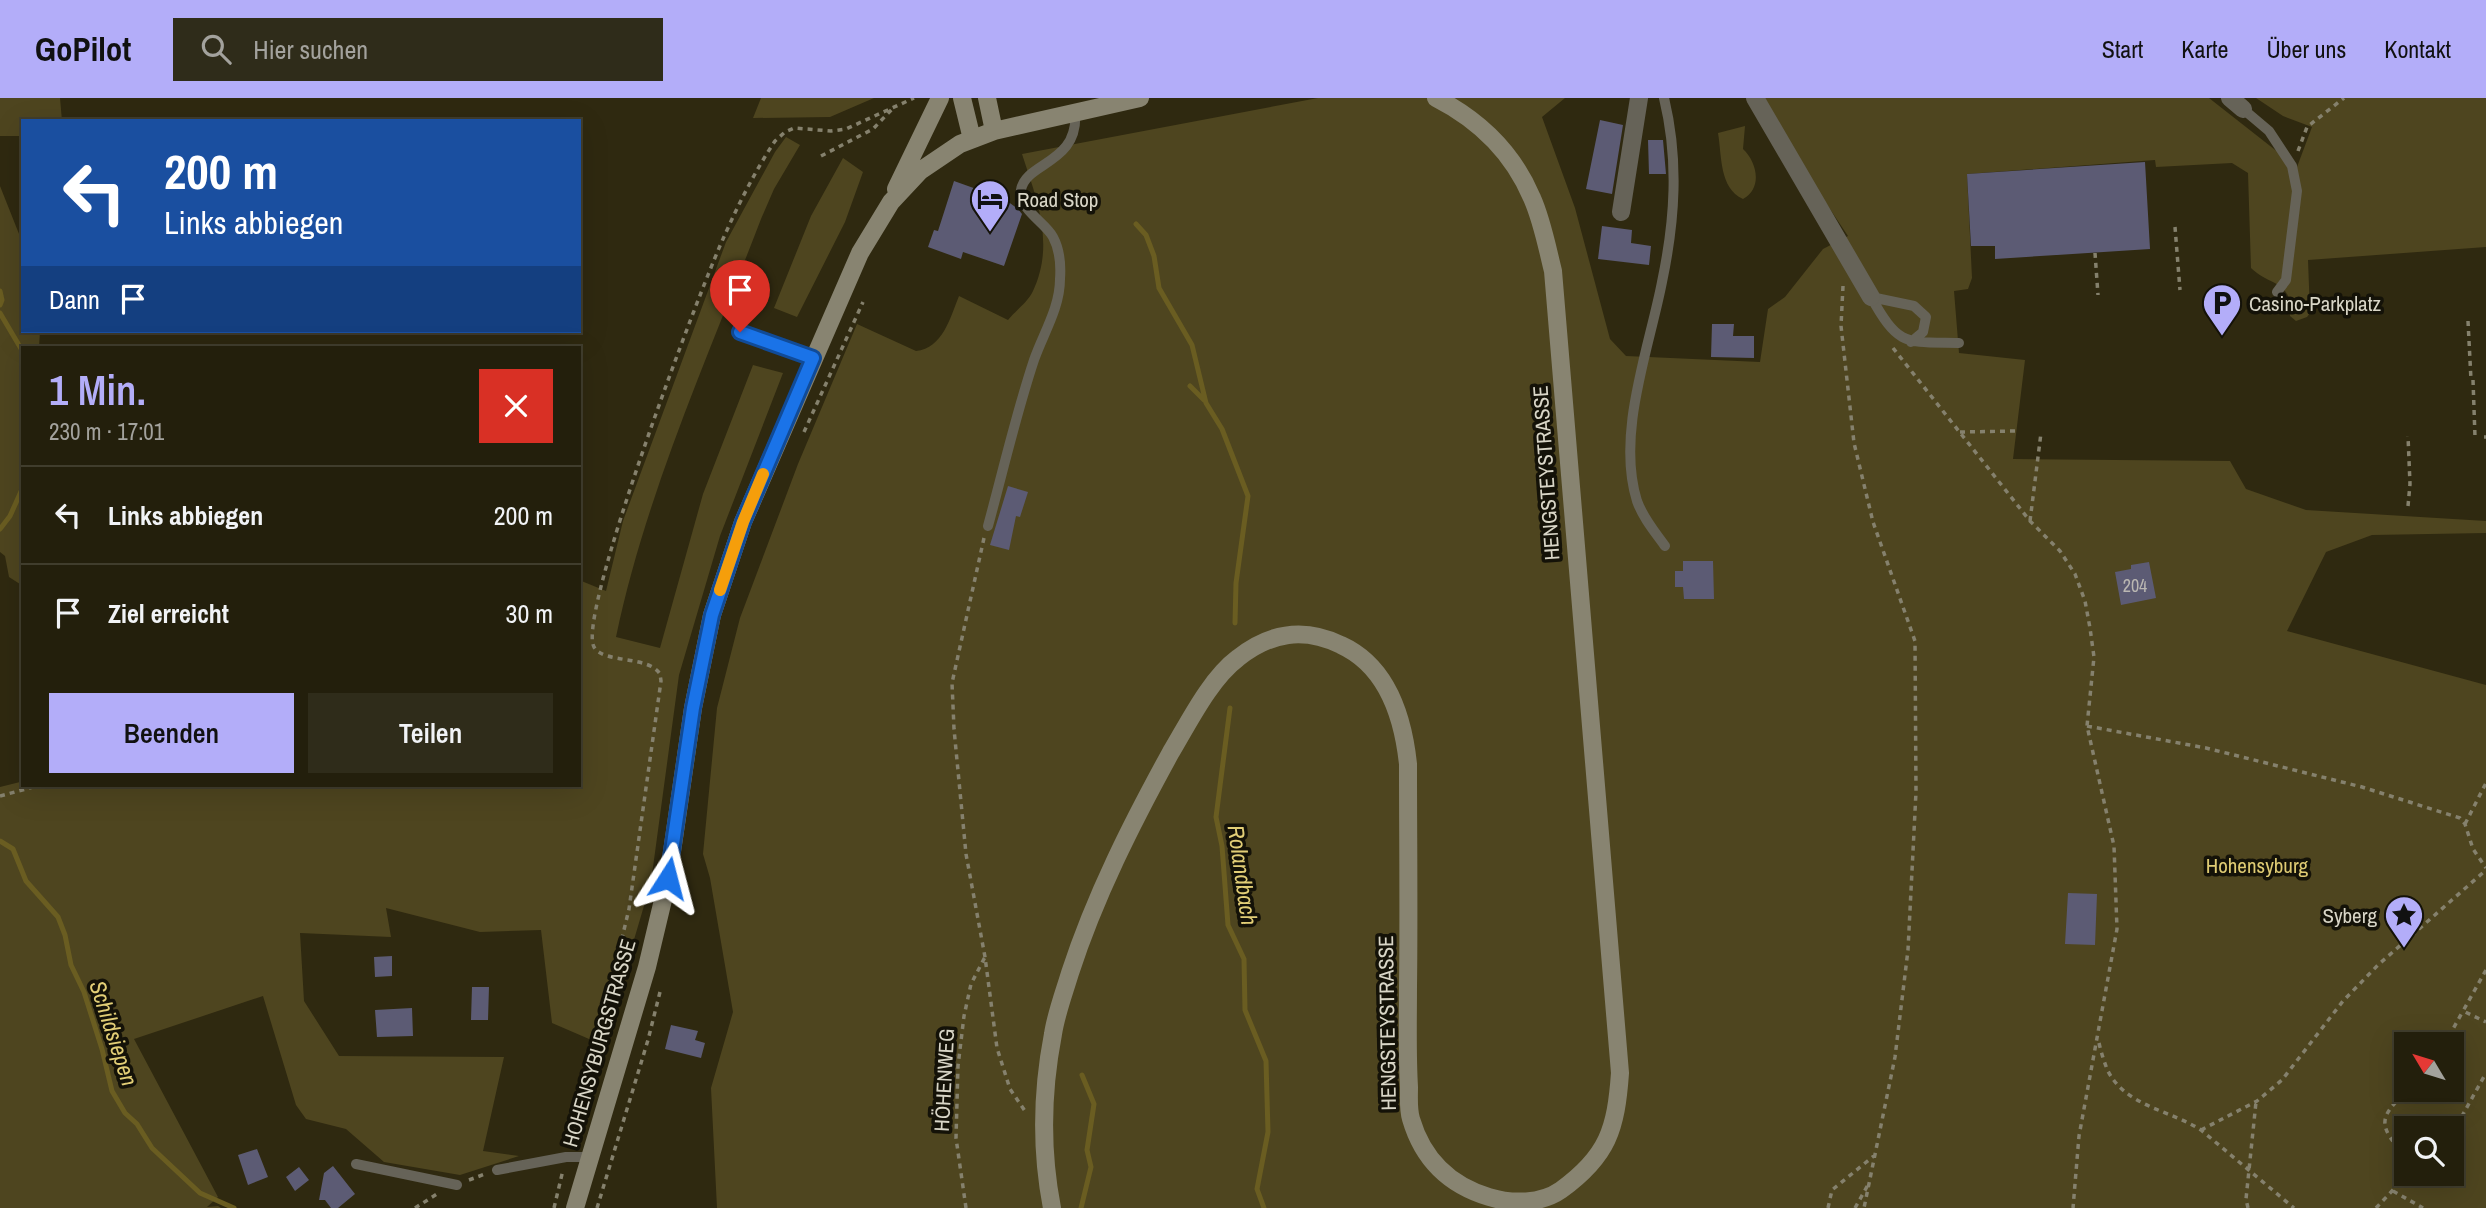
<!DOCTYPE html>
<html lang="de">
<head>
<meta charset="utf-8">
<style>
	body { margin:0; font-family:"Archivo Narrow",sans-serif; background:#2f2c1a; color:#f1f3f6; height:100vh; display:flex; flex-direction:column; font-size:26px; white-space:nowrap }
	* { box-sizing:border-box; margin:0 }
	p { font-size:23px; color:#a3a29d }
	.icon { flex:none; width:38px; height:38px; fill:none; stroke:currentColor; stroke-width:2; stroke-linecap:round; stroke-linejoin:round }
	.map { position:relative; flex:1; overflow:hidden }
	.panel { position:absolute; left:21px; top:248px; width:560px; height:441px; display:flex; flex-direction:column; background:#231f0c; border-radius:0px; box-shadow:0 7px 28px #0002,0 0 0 2px #403d2d }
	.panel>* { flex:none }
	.top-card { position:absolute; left:21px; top:21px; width:560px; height:214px; border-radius:0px; box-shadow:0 7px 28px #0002,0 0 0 2px #403d2d; background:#1a4fa0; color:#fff; overflow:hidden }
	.needle { width:46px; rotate:308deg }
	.tools { position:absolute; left:2394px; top:934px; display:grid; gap:14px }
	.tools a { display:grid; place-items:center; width:70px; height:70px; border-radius:0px; background:#231f0c; box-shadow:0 7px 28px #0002,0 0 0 2px #403d2d; font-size:35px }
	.pin { position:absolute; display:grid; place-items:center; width:60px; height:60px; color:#fff; margin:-72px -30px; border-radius:50% 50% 50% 0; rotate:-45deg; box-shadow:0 0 7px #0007 }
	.pin .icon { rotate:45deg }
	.me { position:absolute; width:77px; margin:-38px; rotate:9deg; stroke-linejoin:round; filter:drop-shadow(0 0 5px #0008) }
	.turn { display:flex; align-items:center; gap:24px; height:147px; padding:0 28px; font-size:32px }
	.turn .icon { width:91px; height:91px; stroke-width:2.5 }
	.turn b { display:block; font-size:49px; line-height:60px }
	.then { display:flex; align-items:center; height:66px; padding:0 28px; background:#0003; gap:14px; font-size:26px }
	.round { display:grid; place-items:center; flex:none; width:74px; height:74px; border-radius:0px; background:#2f2c1a }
	.summary { display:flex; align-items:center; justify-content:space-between; height:119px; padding:0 28px }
	h1 { font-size:42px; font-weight:600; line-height:52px; color:#b3adf9 }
	.button { display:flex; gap:14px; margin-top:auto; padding:14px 28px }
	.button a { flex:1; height:80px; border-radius:0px; background:#b3adf9; color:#111; font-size:28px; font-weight:600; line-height:80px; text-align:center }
	.button a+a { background:#2f2c1a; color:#f1f3f6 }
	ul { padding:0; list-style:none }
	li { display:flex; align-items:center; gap:21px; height:98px; padding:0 28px; border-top:2px solid #403d2d }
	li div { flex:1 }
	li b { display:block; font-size:26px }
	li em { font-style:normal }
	header { display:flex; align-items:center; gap:42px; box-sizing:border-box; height:98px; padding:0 35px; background:#b3adf9; color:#111 }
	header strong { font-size:33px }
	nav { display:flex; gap:38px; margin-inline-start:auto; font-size:24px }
	.search { width:490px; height:63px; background:#2f2c1a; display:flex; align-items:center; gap:18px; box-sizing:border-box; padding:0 24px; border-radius:0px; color:#a3a29d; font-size:26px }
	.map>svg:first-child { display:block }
	.green { fill:#4e451f; fill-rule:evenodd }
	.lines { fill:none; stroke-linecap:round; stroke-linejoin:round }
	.stream { stroke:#6a5d21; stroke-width:5 }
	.building { fill:#5c5b74 }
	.path { stroke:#85816d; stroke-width:3.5; stroke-dasharray:5 5; stroke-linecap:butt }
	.lane { stroke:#666358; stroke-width:10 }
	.street { stroke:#666358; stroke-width:18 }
	.secondary { stroke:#888471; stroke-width:18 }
	.route-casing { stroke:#114b97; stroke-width:18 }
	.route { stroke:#1a73e8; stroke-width:12 }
	.slow { stroke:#f59e0b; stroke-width:12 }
	.labels { text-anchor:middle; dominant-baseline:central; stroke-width:7; stroke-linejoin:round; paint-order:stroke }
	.number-label { font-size:18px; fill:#bab7b2 }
	.poi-label { font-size:21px; fill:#d9d6c7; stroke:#141208; text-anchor:start }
	.street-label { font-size:21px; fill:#d9d6c7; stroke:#141208 }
	.park-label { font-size:21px; fill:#dfcb73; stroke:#141208 }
	.water-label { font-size:23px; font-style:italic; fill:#e2ce76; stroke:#141208 }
</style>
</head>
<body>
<header>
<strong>GoPilot</strong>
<div class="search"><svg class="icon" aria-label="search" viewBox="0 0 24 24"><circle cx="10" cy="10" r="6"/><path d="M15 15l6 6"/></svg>Hier suchen</div>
<nav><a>Start</a><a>Karte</a><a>Über uns</a><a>Kontakt</a></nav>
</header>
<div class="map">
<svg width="2486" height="1110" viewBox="0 0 2486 1110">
	<rect width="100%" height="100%" fill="#2f2910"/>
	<path class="green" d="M0 0H60L62 23H23V38H0Z
		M761 0H874L830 19 753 20Z
		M1318 0H1565L1542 19 1575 110 1610 241 1626 258 1760 264 1768 211 1785 199 1823 151 1848 138 1756 0H2209L2297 69 2312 29 2283 18 2256 0H2486V149L2308 162 2310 215 2307 219 2296 223 2290 218C2293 182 2271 189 2251 170L2248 75 2232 65 2156 69 2155 62 1967 76 1972 180 1968 191 1954 193 1959 255 2025 262 2013 361 2230 363 2246 391 2306 412 2486 423V435L2372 437 2326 454 2287 533 2486 587V1110H717L711 990 733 914 710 780 703 756 717 610 740 520 798 366 857 226 916 253C943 250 950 220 959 198L1008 222C1015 213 1028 204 1033 193 1055 146 1037 102 1022 56ZM2406 947H2452V992H2406ZM2406 1031H2452V1076H2406Z
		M1745 28 1743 51C1757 64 1763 90 1743 101 1719 90 1722 58 1718 35Z
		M786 39 800 47 774 91 761 121C709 257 646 395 616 539L660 550 703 396 753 267 783 275 720 438 679 577 651 784 603 947 552 925 541 832 480 834 386 810 391 839 300 835 304 903 339 958 504 959 483 1053 519 1058 460 1077 384 1064 346 1031 306 1021 296 1007 263 898 134 941 218 1099 207 1109 218 1108 221 1110H0V689L20 684 23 585V688H579V482L606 493 623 423 726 144 775 54Z
		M843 60 863 74 845 124 797 219 774 210 811 118Z
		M0 88 23 146V233H40L39 250H23V488L9 479 5 458 0 454Z"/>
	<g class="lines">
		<path class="stream" d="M1136 126 1146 137 1154 158 1159 190 1192 247 1206 305 1222 331 1248 398 1236 485 1235 525
			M0 193 2 202 0 207
			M0 215 23 254
			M1190 288 1204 302
			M0 431 10 418 23 389
			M1230 610 1216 719 1222 748 1228 827 1244 861 1245 912 1266 963 1268 1034 1257 1091 1264 1110
			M0 743 13 751 26 783 58 819 65 837 71 867 84 894 102 951 112 993 125 1015 137 1026 152 1050 200 1095 234 1110
			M1081 1110 1091 1069 1087 1052 1094 1006 1082 977"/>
	</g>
	<path class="building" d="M1600 22 1623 27 1612 96 1586 91Z
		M1648 42H1663L1666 76H1649Z
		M2145 64 2150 151 1995 161V148H1971L1967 76Z
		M954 83 982 93 984 86 1018 111 1022 116 1004 168 963 154 961 161 928 149 934 132 938 133Z
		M1602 128 1632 132 1631 145 1651 148 1649 167 1598 161Z
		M1712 226H1734L1733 238H1754V260L1711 259Z
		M1008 388 1028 394 1020 419 1016 418 1009 452 990 447Z
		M1683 463H1713L1714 501H1684L1683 489H1675V473H1683Z
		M2149 464 2156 500 2121 507 2115 474 2131 471V467Z
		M2068 795 2097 796 2095 847 2065 846Z
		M392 858V878L375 879 374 859Z
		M472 889H489L488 922H471Z
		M412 910 413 938 377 939 375 912Z
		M671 927 698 933 695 942 705 945 701 960 665 951Z
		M257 1051 268 1079 248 1087 238 1057Z
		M333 1068 355 1096 338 1110H331L325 1102H319L324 1075Z
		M299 1069 309 1082 295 1093 286 1079Z"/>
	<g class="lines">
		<path class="path" d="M2298 53 2307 29 2344 0
			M821 58 873 31 895 8
			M2175 129 2180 192
			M2095 155 2098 197
			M1843 188 1841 228 1854 345 1873 424 1915 543 1916 694 1908 852 1895 959 1864 1110
			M2468 223 2471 282
			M1893 250 2030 423 2060 453 2075 476 2085 503 2090 530 2094 559 2087 628 2114 748 2117 831 2079 1038 2073 1110
			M2473 282 2475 339
			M804 334 863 204
			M1960 334 2016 333
			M2484 339H2486
			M2408 408 2410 386 2408 338
			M2030 423 2041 335
			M984 440 952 585 954 631 966 756 985 859 997 950 1010 991 1027 1016
			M2087 628 2206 650 2362 689 2460 720 2465 726 2473 751 2486 770
			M0 698 37 688
			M2465 726 2486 685
			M2486 872 2463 913 2486 924
			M2099 945C2101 954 2104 963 2107 971 2124 1008 2170 1012 2201 1032L2294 1110
			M2444 947 2463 913
			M2201 1032 2257 1003 2282 982 2343 903 2378 867 2486 772
			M2452 1036 2486 975
			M570 1045 599 936 629 811 661 583 660 576C648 557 604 566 594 549 576 518 701 189 723 141 738 107 755 73 775 43L785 34 794 30 831 33 846 31 914 0
			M2406 1059C2378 1027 2377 1021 2408 992
			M469 1082 485 1076
			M2393 1093 2423 1110
			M415 1110 437 1096
			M554 1110 563 1072
			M597 1110 648 942 660 894
			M966 1110 956 1040 958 968 964 918 971 886 985 859
			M1828 1110 1832 1092 1875 1057
			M1855 1110 1869 1085
			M2248 1110 2246 1101 2256 1004
			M2376 1110 2408 1076"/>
		<path class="lane" d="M1664 0C1679 62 1675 122 1662 184 1649 251 1616 336 1637 403 1643 420 1655 434 1665 448
			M2243 11 2269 33 2292 68 2297 93 2286 182 2277 194
			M1871 199C1899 249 1905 244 1959 245
			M1871 199 1914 208 1926 219 1923 234 1911 244
			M740 234 813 260
			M988 428C1003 373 1016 316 1034 262 1043 236 1060 210 1060 181 1061 167 1060 152 1053 139 1045 124 1019 112 1021 92 1025 64 1080 66 1075 13
			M356 1066 457 1087
			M497 1072 566 1059H590"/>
		<path class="street" d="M1755 0 1871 199
			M2230 0 2243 11
			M1621 114 1639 0"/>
		<path class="secondary" d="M962 0 972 41
			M987 0 994 33
			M896 91 940 0
			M575 1110 647 869 668 781 693 610 712 517 743 424 860 155 891 104 920 73 960 46 994 33 1140 0
			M1052 1110C1041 1053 1042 993 1053 936 1056 916 1064 895 1070 875 1095 798 1132 725 1171 654 1189 624 1210 581 1238 560 1271 534 1304 529 1341 547 1387 568 1403 619 1408 666 1408 740 1409 814 1408 889 1408 922 1407 956 1409 989 1409 999 1408 1011 1411 1021 1423 1062 1449 1087 1489 1099 1512 1106 1541 1106 1561 1092 1608 1058 1616 1031 1620 975L1553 173C1547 149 1542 122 1532 100 1513 55 1479 22 1436 0"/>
	</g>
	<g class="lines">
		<g class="route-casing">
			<path id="route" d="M668 780 693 610 712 517 743 424 813 260 740 234"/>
		</g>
		<use href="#route" class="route"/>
		<path class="slow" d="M720 492 743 424 763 376"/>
	</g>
	<defs>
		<g id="hotel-pin" transform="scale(2.0125)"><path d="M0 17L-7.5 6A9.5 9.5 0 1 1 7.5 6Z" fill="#b3adf9" stroke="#141208"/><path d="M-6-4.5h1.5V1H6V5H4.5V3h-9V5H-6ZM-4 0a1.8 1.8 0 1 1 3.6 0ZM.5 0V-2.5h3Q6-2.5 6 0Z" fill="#111"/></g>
		<g id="parking-pin" transform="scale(2.0125)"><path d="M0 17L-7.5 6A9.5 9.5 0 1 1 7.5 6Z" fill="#b3adf9" stroke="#141208"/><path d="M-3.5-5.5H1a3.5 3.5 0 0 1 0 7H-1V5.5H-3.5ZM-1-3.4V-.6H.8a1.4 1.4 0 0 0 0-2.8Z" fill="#111"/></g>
		<g id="sight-pin" transform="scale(2.0125)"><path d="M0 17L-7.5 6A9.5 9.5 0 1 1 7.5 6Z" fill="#b3adf9" stroke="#141208"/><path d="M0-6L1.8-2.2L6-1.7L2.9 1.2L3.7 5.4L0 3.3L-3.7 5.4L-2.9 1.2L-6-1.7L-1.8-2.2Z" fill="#111"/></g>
	</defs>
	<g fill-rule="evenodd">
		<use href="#hotel-pin" x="990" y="101"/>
		<use href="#parking-pin" x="2222" y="205"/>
		<use href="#sight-pin" x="2404" y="817"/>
	</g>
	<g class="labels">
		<g class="number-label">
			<text x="2135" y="487">204</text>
		</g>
		<g class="poi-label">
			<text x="1017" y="101">Road Stop</text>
			<text x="2249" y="205">Casino-Parkplatz</text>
			<text x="2377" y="817" text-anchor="end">Syberg</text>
		</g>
		<g class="street-label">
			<text transform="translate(1546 375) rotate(-94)">HENGSTEYSTRASSE</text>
			<text transform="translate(1387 925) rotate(-91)">HENGSTEYSTRASSE</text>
			<text transform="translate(599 945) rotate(-74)">HOHENSYBURGSTRASSE</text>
			<text transform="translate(944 982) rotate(-87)">HÖHENWEG</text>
		</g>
		<g class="park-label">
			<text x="2257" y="767">Hohensyburg</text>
		</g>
		<g class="water-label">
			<text transform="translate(1243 777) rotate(82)">Rolandbach</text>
			<text transform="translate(114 935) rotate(72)">Schildsiepen</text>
		</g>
	</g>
</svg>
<div class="tools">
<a><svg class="needle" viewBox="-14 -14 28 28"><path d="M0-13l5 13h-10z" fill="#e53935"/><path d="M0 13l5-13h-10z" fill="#a3a29d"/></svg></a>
<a><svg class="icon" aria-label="search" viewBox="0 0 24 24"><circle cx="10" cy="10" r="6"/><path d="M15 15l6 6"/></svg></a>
</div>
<div class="pin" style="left:740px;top:234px;background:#d93025"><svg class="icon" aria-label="arrive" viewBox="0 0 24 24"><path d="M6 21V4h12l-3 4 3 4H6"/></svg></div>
<svg class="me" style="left:668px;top:780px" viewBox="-20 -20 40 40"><path d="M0-17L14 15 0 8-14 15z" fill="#1a73e8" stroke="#fff" stroke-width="4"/></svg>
<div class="top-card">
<div class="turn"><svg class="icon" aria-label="left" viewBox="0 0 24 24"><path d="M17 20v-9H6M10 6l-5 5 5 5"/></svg><div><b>200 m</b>Links abbiegen</div></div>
<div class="then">Dann<svg class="icon" aria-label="arrive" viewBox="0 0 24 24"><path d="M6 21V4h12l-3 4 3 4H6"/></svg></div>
</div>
<section class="panel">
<div class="summary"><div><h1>1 Min.</h1><p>230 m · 17:01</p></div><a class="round" style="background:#d93025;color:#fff"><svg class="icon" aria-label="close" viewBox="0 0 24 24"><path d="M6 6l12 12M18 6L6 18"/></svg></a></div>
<ul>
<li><svg class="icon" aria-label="left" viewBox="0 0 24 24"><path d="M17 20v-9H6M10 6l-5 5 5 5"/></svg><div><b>Links abbiegen</b></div><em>200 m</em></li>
<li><svg class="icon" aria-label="arrive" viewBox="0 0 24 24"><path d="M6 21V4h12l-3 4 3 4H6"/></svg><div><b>Ziel erreicht</b></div><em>30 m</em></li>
</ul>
<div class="button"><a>Beenden</a><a>Teilen</a></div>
</section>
</div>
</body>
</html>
